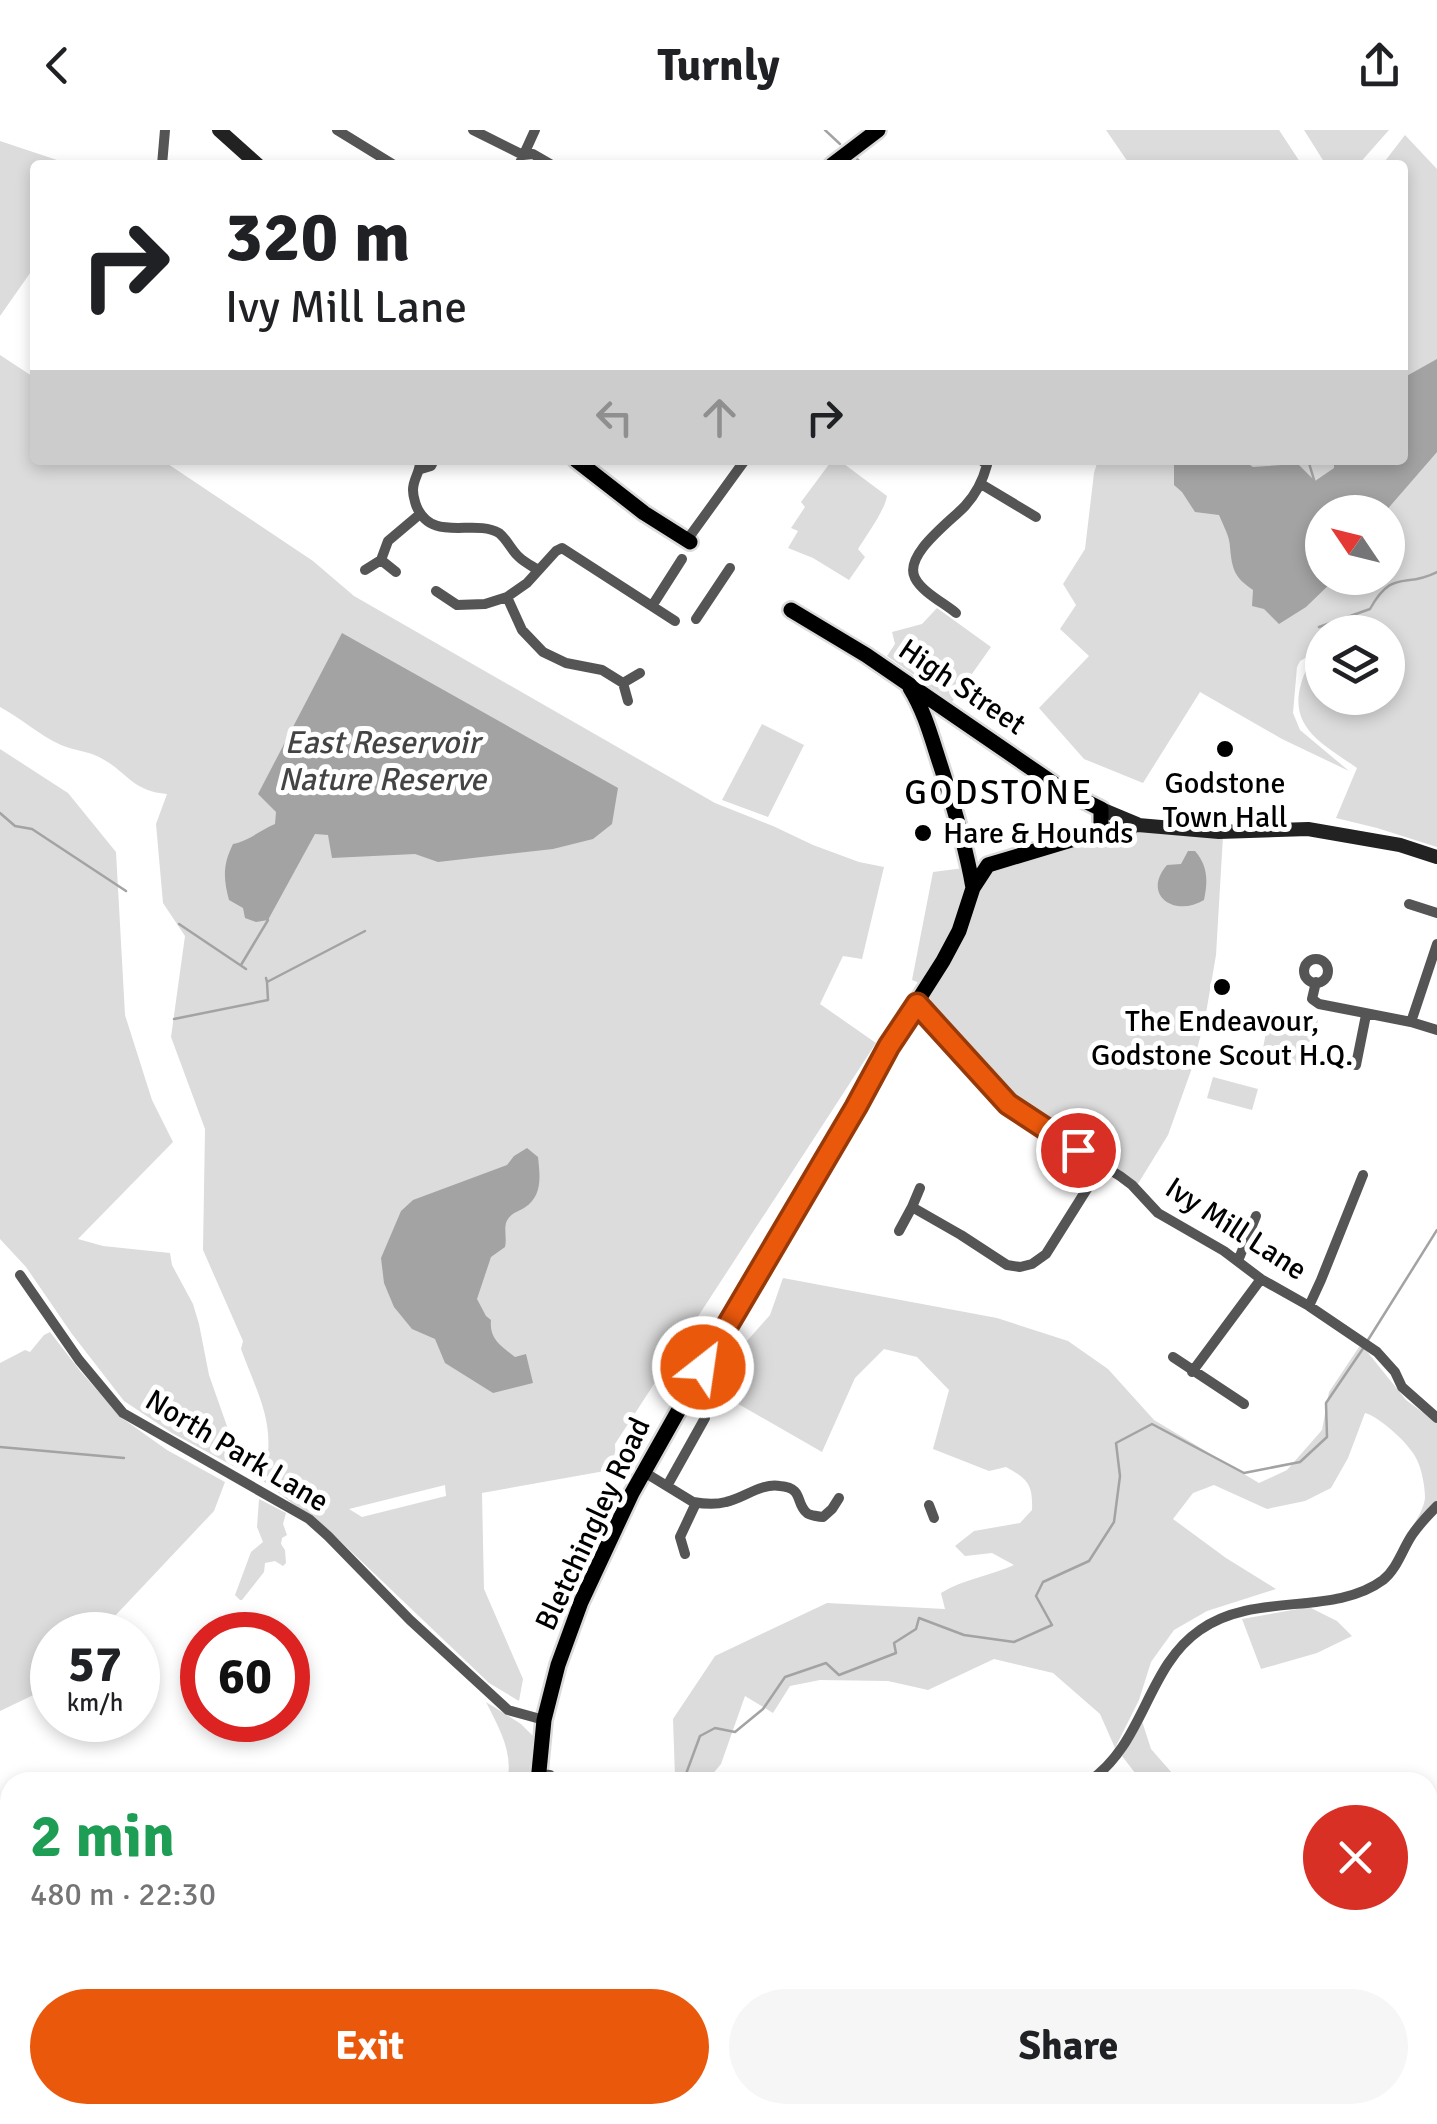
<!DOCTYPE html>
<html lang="en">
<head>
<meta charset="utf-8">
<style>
	body { margin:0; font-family:Signika,sans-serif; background:#f6f6f6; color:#202124; height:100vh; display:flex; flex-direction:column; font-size:38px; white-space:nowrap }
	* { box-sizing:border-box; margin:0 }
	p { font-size:32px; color:#757577 }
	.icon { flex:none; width:55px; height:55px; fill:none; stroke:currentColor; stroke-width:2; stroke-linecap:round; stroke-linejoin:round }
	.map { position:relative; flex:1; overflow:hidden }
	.side { position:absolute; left:0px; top:1642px; width:1438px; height:352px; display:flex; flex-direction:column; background:#fff; border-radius:30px 30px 0 0; box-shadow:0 5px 15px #0003 }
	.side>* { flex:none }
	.hud { position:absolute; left:30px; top:30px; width:1378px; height:305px; border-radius:10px; box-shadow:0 5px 15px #0003; background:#fff; color:#202124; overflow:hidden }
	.needle { width:65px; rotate:305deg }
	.controls { position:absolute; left:1305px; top:365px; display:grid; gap:20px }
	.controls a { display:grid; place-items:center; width:100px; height:100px; border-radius:50%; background:#fff; box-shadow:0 5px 15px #0003; font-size:50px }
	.speed { position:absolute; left:30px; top:1482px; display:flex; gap:20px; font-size:50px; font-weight:700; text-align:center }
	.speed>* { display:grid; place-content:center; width:130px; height:130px; border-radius:50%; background:#fff; box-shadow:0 5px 15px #0003; line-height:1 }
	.speed small { font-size:25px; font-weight:400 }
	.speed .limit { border:15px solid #d22; background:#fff; color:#111 }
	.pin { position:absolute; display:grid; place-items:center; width:85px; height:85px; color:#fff; margin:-42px; border:5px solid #fff; border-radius:50%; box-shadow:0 2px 10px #0007 }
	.me { position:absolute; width:110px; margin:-55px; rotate:30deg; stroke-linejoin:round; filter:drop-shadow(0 0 8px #0008) }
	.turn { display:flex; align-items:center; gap:35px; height:210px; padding:0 30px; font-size:45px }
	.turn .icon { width:130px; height:130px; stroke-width:2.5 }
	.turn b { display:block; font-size:70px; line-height:85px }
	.lanes { display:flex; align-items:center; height:95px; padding:0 30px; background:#0003; justify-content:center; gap:50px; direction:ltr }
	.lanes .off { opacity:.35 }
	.round { display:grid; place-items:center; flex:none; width:105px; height:105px; border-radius:52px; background:#f6f6f6 }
	.overview { display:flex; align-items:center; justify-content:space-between; height:170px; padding:0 30px }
	h1 { font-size:60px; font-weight:800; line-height:75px; color:#1e9e55 }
	.primary-button { display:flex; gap:20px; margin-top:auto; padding:20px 30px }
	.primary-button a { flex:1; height:115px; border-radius:60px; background:#ea580c; color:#fff; font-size:40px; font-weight:800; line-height:115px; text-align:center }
	.primary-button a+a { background:#f6f6f6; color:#202124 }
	header { display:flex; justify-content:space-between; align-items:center; height:130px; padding:0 30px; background:#fff; font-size:45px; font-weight:800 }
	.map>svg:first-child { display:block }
	.green { fill:#dcdcdc; fill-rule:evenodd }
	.water { fill:#a3a3a3 }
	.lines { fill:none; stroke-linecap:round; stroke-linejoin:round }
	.stream { stroke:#a3a3a3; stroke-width:2.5 }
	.primary-casing { stroke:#dbdbdb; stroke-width:20 }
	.street { stroke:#555; stroke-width:10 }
	.secondary { stroke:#222; stroke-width:14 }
	.primary { stroke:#000; stroke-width:15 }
	.route-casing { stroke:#983908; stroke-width:25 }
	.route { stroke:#ea580c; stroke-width:18 }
	.poi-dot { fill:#000; stroke:#fff; stroke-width:4 }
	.labels { text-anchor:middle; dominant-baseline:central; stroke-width:10; stroke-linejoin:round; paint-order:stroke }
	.street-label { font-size:30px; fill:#000; stroke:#fff }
	.poi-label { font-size:30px; fill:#000; stroke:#fff }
	.water-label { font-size:32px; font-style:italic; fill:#444; stroke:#fff }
	.quarter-label { font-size:35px; letter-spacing:2.5px; fill:#000; stroke:#fff }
</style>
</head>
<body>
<header><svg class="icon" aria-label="back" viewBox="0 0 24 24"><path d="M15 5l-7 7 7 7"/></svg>Turnly<svg class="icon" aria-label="share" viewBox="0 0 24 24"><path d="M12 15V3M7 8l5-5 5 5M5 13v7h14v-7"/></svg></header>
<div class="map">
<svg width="1437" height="1994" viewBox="0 0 1437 1994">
	<rect width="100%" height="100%" fill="#fff"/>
	<path class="green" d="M1106 0H1279L1302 35H1130Z
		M1304 0H1389L1358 35H1326Z
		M1405 5 1437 39V717L1377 698 1336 688 1357 638C1328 617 1290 600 1300 558 1303 546 1306 537 1315 530L1309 526 1300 531 1297 537 1293 583 1300 600 1349 641 1282 609 1200 562 1143 653 1084 629 1039 578 1089 526 1060 499 1076 475 1063 454 1085 419 1094 343 1098 330H1402V35H1382ZM1322 382H1388V448H1322ZM1322 502H1388V568H1322Z
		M0 11 72 35H35V136L0 186Z
		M0 225 35 248V330H162L313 431 354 466 715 673 773 696 813 715 859 732 884 737 862 829 843 826 820 874 876 913 615 1314 616 1339 482 1363 484 1459 523 1549 519 1571 489 1553 337 1408 262 1350C279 1298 259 1268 241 1219L243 1211 203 1120 205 999 171 907 185 806 163 773 156 694 167 664C131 661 127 641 99 627 87 621 73 620 61 615 39 605 21 588 0 577ZM445 1355 446 1366 362 1387 349 1379Z
		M840 331 887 366C885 380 866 406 858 419L865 427 849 450 813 428 788 418 798 401 791 398 805 377 801 372 830 333Z
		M937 478 991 517 952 572 887 526 895 514 892 502 922 494Z
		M762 594 804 615 768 687 722 670Z
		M0 619 68 663 116 722 125 885 152 970 173 1012 78 1109 103 1116 170 1123 172 1135 193 1174 199 1194 209 1245 228 1299 237 1338 172 1303 124 1271 72 1204 26 1137 0 1109Z
		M1120 701 1223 706 1216 825 1205 889 1192 938 1168 1005 1136 1057 1121 1041 1017 977 933 885 929 874 934 859 961 811 986 744 995 737Z
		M964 738C966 785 944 815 922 854L912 850 933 742Z
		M1270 881 1318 890 1309 938 1261 929Z
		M1213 947 1258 959 1252 980 1207 968Z
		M783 1148 997 1188 1068 1211 1108 1239 1154 1290 1259 1353 1287 1340 1322 1300 1329 1262 1361 1214 1406 1270 1437 1293V1378L1412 1397C1417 1389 1424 1378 1425 1368 1425 1357 1422 1340 1417 1330 1411 1315 1380 1287 1365 1283L1348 1328 1331 1358 1305 1371 1267 1379 1214 1355 1193 1363 1173 1389 1226 1428 1276 1459 1207 1481 1174 1500 1151 1532 1139 1570 1115 1618 1100 1584 1053 1543 994 1529 928 1560 888 1551 820 1550 790 1556 773 1583 745 1566 721 1634 706 1652H667L675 1647 673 1589 715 1526 827 1473 945 1479 941 1463C963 1449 990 1446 1014 1435L992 1423 965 1426 955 1416 974 1401 1020 1393 1032 1380C1033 1355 1028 1349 1006 1337L989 1341 933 1319 949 1260 917 1227 884 1219 855 1248 822 1322 707 1256 770 1185Z
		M50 1202 81 1242 122 1288 167 1320 225 1352 214 1381 97 1505H52V1552L46 1559 0 1581V1233L25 1220 30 1222 44 1205Z
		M259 1369 286 1383 283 1394 287 1405 282 1408 281 1414 285 1420 286 1433 283 1436 275 1431 265 1433 264 1442 242 1470H240L235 1465 251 1422 263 1412 257 1397Z
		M1309 1477 1337 1491 1352 1506 1317 1523 1261 1539 1242 1489Z
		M486 1572 521 1594 533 1606 528 1652H507C514 1623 499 1598 486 1572Z
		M1142 1591 1151 1619 1180 1652H1142L1122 1626Z"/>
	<path class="water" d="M1437 229V322L1385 382H1322V448L1335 449 1306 477 1279 494 1264 479 1252 476 1253 460C1234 447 1232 439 1230 417 1230 407 1223 395 1219 385L1195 382 1182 362 1174 355V330H1242L1253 337 1298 334 1315 351 1334 338V330H1402L1403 248Z
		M342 503 618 658 612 694 593 709 553 719 438 732 415 724 332 728 328 705 315 704 268 790 256 792 245 788 243 778 229 770C223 748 223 734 233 714 251 710 258 701 275 694L276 682 258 664Z
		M1188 721H1195C1208 736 1208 751 1204 770 1175 788 1141 765 1167 735L1181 734Z
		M527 1018 538 1027C540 1046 543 1066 524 1078 517 1082 509 1084 506 1093 504 1100 507 1109 505 1117L491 1127 477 1169 486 1186 491 1190C489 1209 501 1216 515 1227L526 1224 533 1253 493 1263 445 1233 435 1209 412 1199 394 1177 384 1153 381 1128 401 1081 413 1070 507 1035 514 1026Z"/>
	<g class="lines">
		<path class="stream" d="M825 0 840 14
			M855 27 863 35
			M1308 330 1315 353
			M1319 497 1370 479C1393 438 1404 459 1437 442
			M0 683 15 696 32 699 126 761
			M179 794 246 839
			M241 835 268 790
			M266 848 267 852 365 801
			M174 889 268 870 267 852
			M1368 1210 1437 1100
			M0 1317 124 1328
			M683 1652 700 1606 715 1598 735 1602 763 1579 785 1547 826 1533 839 1545 896 1523 894 1513 916 1499 919 1488 964 1505 1014 1512 1052 1495 1036 1466 1043 1452 1089 1431 1114 1392 1120 1346 1116 1313 1152 1294 1244 1343 1300 1332 1327 1307 1326 1273 1364 1217
			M333 1994 347 1985"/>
		<g class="primary-casing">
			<path id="primary" d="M832 35 878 0
				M576 330 644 383 690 412
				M910 558C925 582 932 610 941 637 954 677 966 717 973 758
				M538 1652 544 1590 558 1535 581 1472 632 1363 703 1237 856 977 889 916 943 831 959 801 973 758 988 735 1101 701V679L1063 660 866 525 791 480
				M545 1985V1994"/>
		</g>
		<path class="street" d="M337 0 394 35
			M473 0 523 25 533 24 552 35
			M162 35 165 0
			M519 35 535 0
			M420 330C421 342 413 348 413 360 413 366 414 368 416 375 431 414 473 388 499 403 507 409 511 420 519 427 524 432 532 436 538 440
			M421 339 431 336 434 330
			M981 354 1036 387
			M687 410 745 330
			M365 440 381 430
			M396 442 381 430 388 411 420 384
			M436 461 457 475 485 474 507 467 527 453 556 421 562 418 675 491
			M507 467 522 500 543 522 566 533 602 540 623 553 628 571
			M652 476 682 429
			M956 483C944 473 922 462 915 448 903 425 951 391 965 376 976 364 983 350 987 335L981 330
			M696 489 730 438
			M623 553 640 543
			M1409 774 1437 783
			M1304 841a12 12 0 1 1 24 0a12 12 0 1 1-24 0Z
			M1316 852 1312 869 1319 874 1411 892 1437 900
			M917 874 1007 973 1029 990 1120 1046 1132 1055 1158 1083 1224 1121 1261 1149 1309 1176 1377 1222 1395 1242 1402 1257 1437 1288
			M1411 892 1437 814
			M1356 935 1366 885
			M920 1058 912 1077 961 1105 1007 1135 1020 1137 1032 1134 1046 1124 1102 1035
			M899 1101 912 1077
			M1238 1131 1256 1086
			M20 1145 79 1230 123 1283 309 1389 328 1406 410 1490 508 1580 544 1590
			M1309 1176 1321 1150 1363 1045
			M1173 1227 1244 1274
			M1192 1242 1261 1149
			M644 1342 693 1372C704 1374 715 1375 726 1372 745 1368 760 1353 780 1356 804 1358 795 1373 807 1383 809 1385 820 1387 823 1387L832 1379 839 1368
			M667 1356 705 1288
			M929 1375 934 1388
			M685 1424 680 1407 696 1373
			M539 1644 550 1645 556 1652
			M1088 1652C1145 1614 1146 1537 1200 1500 1254 1461 1333 1487 1383 1450 1397 1439 1402 1420 1412 1405 1419 1395 1428 1385 1437 1376
			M730 1994 733 1985"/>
		<path class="secondary" d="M219 0 258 35
			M1101 679 1137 694
			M1101 701 1138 695 1219 702 1308 699 1400 715 1437 727"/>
		<use href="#primary" class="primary"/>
	</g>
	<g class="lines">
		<g class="route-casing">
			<path id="route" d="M703 1237 856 977 889 916 917 874 1008 974 1078 1020"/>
		</g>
		<use href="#route" class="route"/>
	</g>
	<g class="poi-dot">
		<circle cx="1225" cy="619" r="10"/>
		<circle cx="923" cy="703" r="10"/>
		<circle cx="1222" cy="857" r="10"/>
	</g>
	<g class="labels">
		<g class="street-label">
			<text transform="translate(962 557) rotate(34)">High Street</text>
			<text transform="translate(1236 1099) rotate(33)">Ivy Mill Lane</text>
			<text transform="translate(237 1321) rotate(31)">North Park Lane</text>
			<text transform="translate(593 1394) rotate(-65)">Bletchingley Road</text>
		</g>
		<g class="poi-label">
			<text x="1225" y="653">Godstone<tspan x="1225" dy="34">Town Hall</tspan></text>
			<text x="943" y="703" text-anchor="start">Hare &amp; Hounds</text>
			<text x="1222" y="891">The Endeavour,<tspan x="1222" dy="34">Godstone Scout H.Q.</tspan></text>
		</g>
		<g class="water-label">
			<text x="382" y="612">East Reservoir<tspan x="382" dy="37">Nature Reserve</tspan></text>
		</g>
		<g class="quarter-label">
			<text x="999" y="662">GODSTONE</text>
		</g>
	</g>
</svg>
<div class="controls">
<a><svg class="needle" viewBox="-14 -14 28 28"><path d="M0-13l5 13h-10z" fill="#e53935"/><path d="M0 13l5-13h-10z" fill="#757577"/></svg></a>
<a><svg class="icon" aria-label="layers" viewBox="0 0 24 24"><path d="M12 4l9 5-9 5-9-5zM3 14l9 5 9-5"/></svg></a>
</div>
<div class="speed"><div>57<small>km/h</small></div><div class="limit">60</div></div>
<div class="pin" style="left:1078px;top:1020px;background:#d93025"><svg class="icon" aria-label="arrive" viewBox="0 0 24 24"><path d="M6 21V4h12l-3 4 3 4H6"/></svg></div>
<svg class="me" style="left:703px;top:1237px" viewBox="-20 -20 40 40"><circle r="17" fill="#ea580c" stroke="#fff" stroke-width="3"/><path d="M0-11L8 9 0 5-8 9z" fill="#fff"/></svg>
<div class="hud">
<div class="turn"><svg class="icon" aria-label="right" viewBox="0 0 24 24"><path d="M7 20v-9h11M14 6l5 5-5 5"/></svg><div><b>320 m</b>Ivy Mill Lane</div></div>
<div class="lanes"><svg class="icon off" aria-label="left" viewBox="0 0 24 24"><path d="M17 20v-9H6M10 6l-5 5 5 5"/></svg><svg class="icon off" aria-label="ahead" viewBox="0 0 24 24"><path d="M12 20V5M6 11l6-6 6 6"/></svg><svg class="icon" aria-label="right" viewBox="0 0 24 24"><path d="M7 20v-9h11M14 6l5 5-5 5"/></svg></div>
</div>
<section class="side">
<div class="overview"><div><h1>2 min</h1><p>480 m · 22:30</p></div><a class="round" style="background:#d93025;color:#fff"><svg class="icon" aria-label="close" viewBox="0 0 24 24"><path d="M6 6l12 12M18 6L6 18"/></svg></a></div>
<div class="primary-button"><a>Exit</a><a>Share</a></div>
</section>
</div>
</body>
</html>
